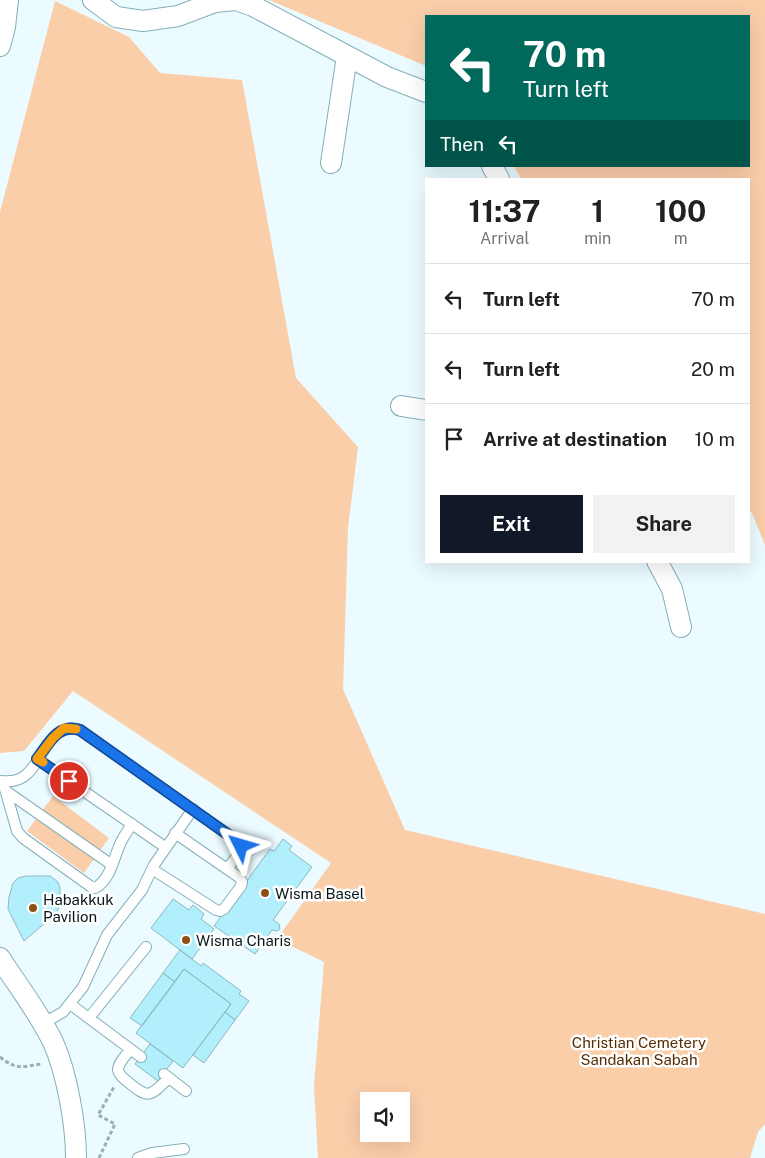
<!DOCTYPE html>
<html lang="en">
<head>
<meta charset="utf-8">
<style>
	body { margin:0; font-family:"Public Sans",sans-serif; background:#f2f2f2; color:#202124; height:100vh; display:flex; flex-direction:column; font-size:19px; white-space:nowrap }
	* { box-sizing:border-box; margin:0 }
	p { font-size:16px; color:#757577 }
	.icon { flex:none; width:28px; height:28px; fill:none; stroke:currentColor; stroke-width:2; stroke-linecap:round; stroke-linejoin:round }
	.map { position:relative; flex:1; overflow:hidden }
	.drawer { position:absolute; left:425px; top:178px; width:325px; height:385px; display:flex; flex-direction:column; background:#fff; border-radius:0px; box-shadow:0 5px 20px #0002 }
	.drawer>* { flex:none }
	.top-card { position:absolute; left:425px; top:15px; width:325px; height:152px; border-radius:0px; box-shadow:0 5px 20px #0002; background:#00695c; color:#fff; overflow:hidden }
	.fabs { position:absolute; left:360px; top:1092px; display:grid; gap:10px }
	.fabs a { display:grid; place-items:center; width:50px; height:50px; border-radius:0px; background:#fff; box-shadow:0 5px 20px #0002; font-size:25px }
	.pin { position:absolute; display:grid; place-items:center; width:42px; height:42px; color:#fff; margin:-21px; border:2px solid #fff; border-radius:50%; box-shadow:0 1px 5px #0007 }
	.me { position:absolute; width:55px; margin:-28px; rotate:310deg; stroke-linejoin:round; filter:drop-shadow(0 0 4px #0008) }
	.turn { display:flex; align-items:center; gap:18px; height:105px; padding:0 15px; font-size:22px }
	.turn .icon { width:65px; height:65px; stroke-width:2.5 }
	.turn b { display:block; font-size:35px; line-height:42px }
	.then { display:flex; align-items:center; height:48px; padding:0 15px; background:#0003; gap:10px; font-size:19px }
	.eta { display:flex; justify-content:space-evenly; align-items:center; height:85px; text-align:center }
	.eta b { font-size:30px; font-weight:700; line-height:35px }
	.action { display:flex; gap:10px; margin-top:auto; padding:10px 15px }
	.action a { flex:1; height:58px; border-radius:0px; background:#111827; color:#fff; font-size:20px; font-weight:700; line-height:58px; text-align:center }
	.action a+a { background:#f2f2f2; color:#202124 }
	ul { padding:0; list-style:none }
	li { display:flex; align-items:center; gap:15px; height:70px; padding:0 15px; border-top:1px solid #e0e0e0 }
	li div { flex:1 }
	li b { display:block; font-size:19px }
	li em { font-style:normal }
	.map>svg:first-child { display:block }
	.green { fill:#fbceaa; fill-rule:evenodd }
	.building { fill:#b1effc; stroke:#8eb7bf }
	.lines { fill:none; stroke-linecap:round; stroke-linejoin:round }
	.service-casing { stroke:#86afb8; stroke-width:12 }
	.minor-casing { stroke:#86afb8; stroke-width:22 }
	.path { stroke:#9eaeb2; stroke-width:3; stroke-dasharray:4 2.5; stroke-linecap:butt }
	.service { stroke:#fff; stroke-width:10 }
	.minor { stroke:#fff; stroke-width:20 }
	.route-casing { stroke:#114b97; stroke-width:12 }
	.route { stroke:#1a73e8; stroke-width:9 }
	.slow { stroke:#f59e0b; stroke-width:9 }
	.poi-dot { fill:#8d5112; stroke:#fff; stroke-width:2 }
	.labels { text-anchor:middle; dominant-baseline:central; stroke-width:5; stroke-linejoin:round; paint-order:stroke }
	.poi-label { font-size:15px; fill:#061619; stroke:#fff; text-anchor:start }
	.park-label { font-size:15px; fill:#572c00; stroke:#fff }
</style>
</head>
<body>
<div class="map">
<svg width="765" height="1158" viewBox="0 0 765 1158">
	<rect width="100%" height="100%" fill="#ebfbff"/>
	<path class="green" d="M269 0H765V545L752 513 749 510V179H521L514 166H749V16H426V66Z
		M55 1 129 37 160 73 242 80 296 378 358 447 348 528 343 689 405 830 765 914V1124L758 1132 750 1158H318L314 1086 324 962 277 939 331 863 73 691 24 751 0 753V212ZM401 1101V1134H369V1101Z
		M53 796 109 838 84 873 27 831Z"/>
	<path class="building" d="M283 839 292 846 289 850 312 867 273 920 279 924 280 929 277 931 272 930 255 954 214 926 270 849 274 851Z
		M26 876H50L58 882 60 888V900L59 908 52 917 24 941 8 909 9 897 13 883 18 878Z
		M173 899 189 910 193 905 204 914 201 919 214 929 192 959 151 928Z
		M180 950 201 966 203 963 241 991 239 994 249 1001 235 1020 225 1012 231 1004 184 969 175 982 163 973Z
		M184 969 231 1004 183 1068 136 1033Z
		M163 973 175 982 142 1026 130 1018Z
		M225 1012 235 1020 204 1063 193 1055Z
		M150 1044 173 1061 158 1081 135 1064Z"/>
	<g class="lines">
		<g class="service-casing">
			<path id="service" d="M37 759 165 847
				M0 781C9 782 20 781 27 774 44 759 51 720 80 730L240 843 241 851 227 869
				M3 782 17 831 23 838 90 886 95 888C111 880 114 856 121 842 124 836 128 830 132 824
				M6 791 112 865
				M152 869 216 910 220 911 224 909 241 886 242 882 240 878 175 833
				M70 1004 141 1057
				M89 1018 146 947
				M42 1024 63 1012 83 987 107 935 142 890 154 865 193 809
				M130 1050C126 1055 118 1063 118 1070 119 1075 124 1079 128 1082 149 1100 150 1096 169 1078
				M164 1074 186 1091
				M138 1158 152 1153 184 1149"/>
		</g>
		<g class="minor-casing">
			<path id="minor" d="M93 0 116 17 143 21 178 16 215 2 236 0 253 6 387 77 426 92
				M0 46 5 27 8 0
				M331 163 347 56
				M492 166 499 179
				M401 406 426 410
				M657 561 672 589 681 627
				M0 958C18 986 39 1013 53 1042 67 1073 76 1125 76 1158"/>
		</g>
		<path class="path" d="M0 1057C16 1070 22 1067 41 1064
			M99 1158 115 1124 98 1115 114 1087"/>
		<use href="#service" class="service"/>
		<use href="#minor" class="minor"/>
	</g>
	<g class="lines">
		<g class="route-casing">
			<path id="route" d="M69 781 37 759C49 743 58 723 80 730L240 843 241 846"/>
		</g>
		<use href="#route" class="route"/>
		<path class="slow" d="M43 762 37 759 53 738 64 728 76 729"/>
	</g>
	<g class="poi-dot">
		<circle cx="265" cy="893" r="5"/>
		<circle cx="33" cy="908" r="5"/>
		<circle cx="186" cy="940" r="5"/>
	</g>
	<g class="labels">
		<g class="poi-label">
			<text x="275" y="893">Wisma Basel</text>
			<text x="43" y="899">Habakkuk<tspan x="43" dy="17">Pavilion</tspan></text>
			<text x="196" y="940">Wisma Charis</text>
		</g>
		<g class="park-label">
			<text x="639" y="1042">Christian Cemetery<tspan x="639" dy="17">Sandakan Sabah</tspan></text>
		</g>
	</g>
</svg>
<div class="fabs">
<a><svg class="icon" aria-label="sound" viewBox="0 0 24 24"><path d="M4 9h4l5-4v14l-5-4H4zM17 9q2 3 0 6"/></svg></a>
</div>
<div class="pin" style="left:69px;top:781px;background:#d93025"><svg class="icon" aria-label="arrive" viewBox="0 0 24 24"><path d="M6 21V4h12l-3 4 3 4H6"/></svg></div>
<svg class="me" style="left:241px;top:846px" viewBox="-20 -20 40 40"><path d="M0-17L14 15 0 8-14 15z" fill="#1a73e8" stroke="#fff" stroke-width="4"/></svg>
<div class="top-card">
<div class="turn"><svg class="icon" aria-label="left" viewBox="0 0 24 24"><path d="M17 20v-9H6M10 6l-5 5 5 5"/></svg><div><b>70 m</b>Turn left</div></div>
<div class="then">Then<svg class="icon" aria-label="left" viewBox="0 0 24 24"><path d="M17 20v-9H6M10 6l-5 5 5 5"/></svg></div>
</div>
<section class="drawer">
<div class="eta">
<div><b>11:37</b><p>Arrival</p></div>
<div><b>1</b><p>min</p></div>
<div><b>100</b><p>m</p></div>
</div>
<ul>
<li><svg class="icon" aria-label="left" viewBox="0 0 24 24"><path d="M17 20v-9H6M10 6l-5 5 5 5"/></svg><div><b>Turn left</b></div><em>70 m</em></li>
<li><svg class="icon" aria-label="left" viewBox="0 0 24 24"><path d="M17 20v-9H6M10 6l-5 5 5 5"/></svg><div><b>Turn left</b></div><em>20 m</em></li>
<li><svg class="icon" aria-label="arrive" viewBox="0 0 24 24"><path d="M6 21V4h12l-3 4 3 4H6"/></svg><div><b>Arrive at destination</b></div><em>10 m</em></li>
</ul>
<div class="action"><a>Exit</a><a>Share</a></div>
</section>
</div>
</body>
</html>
